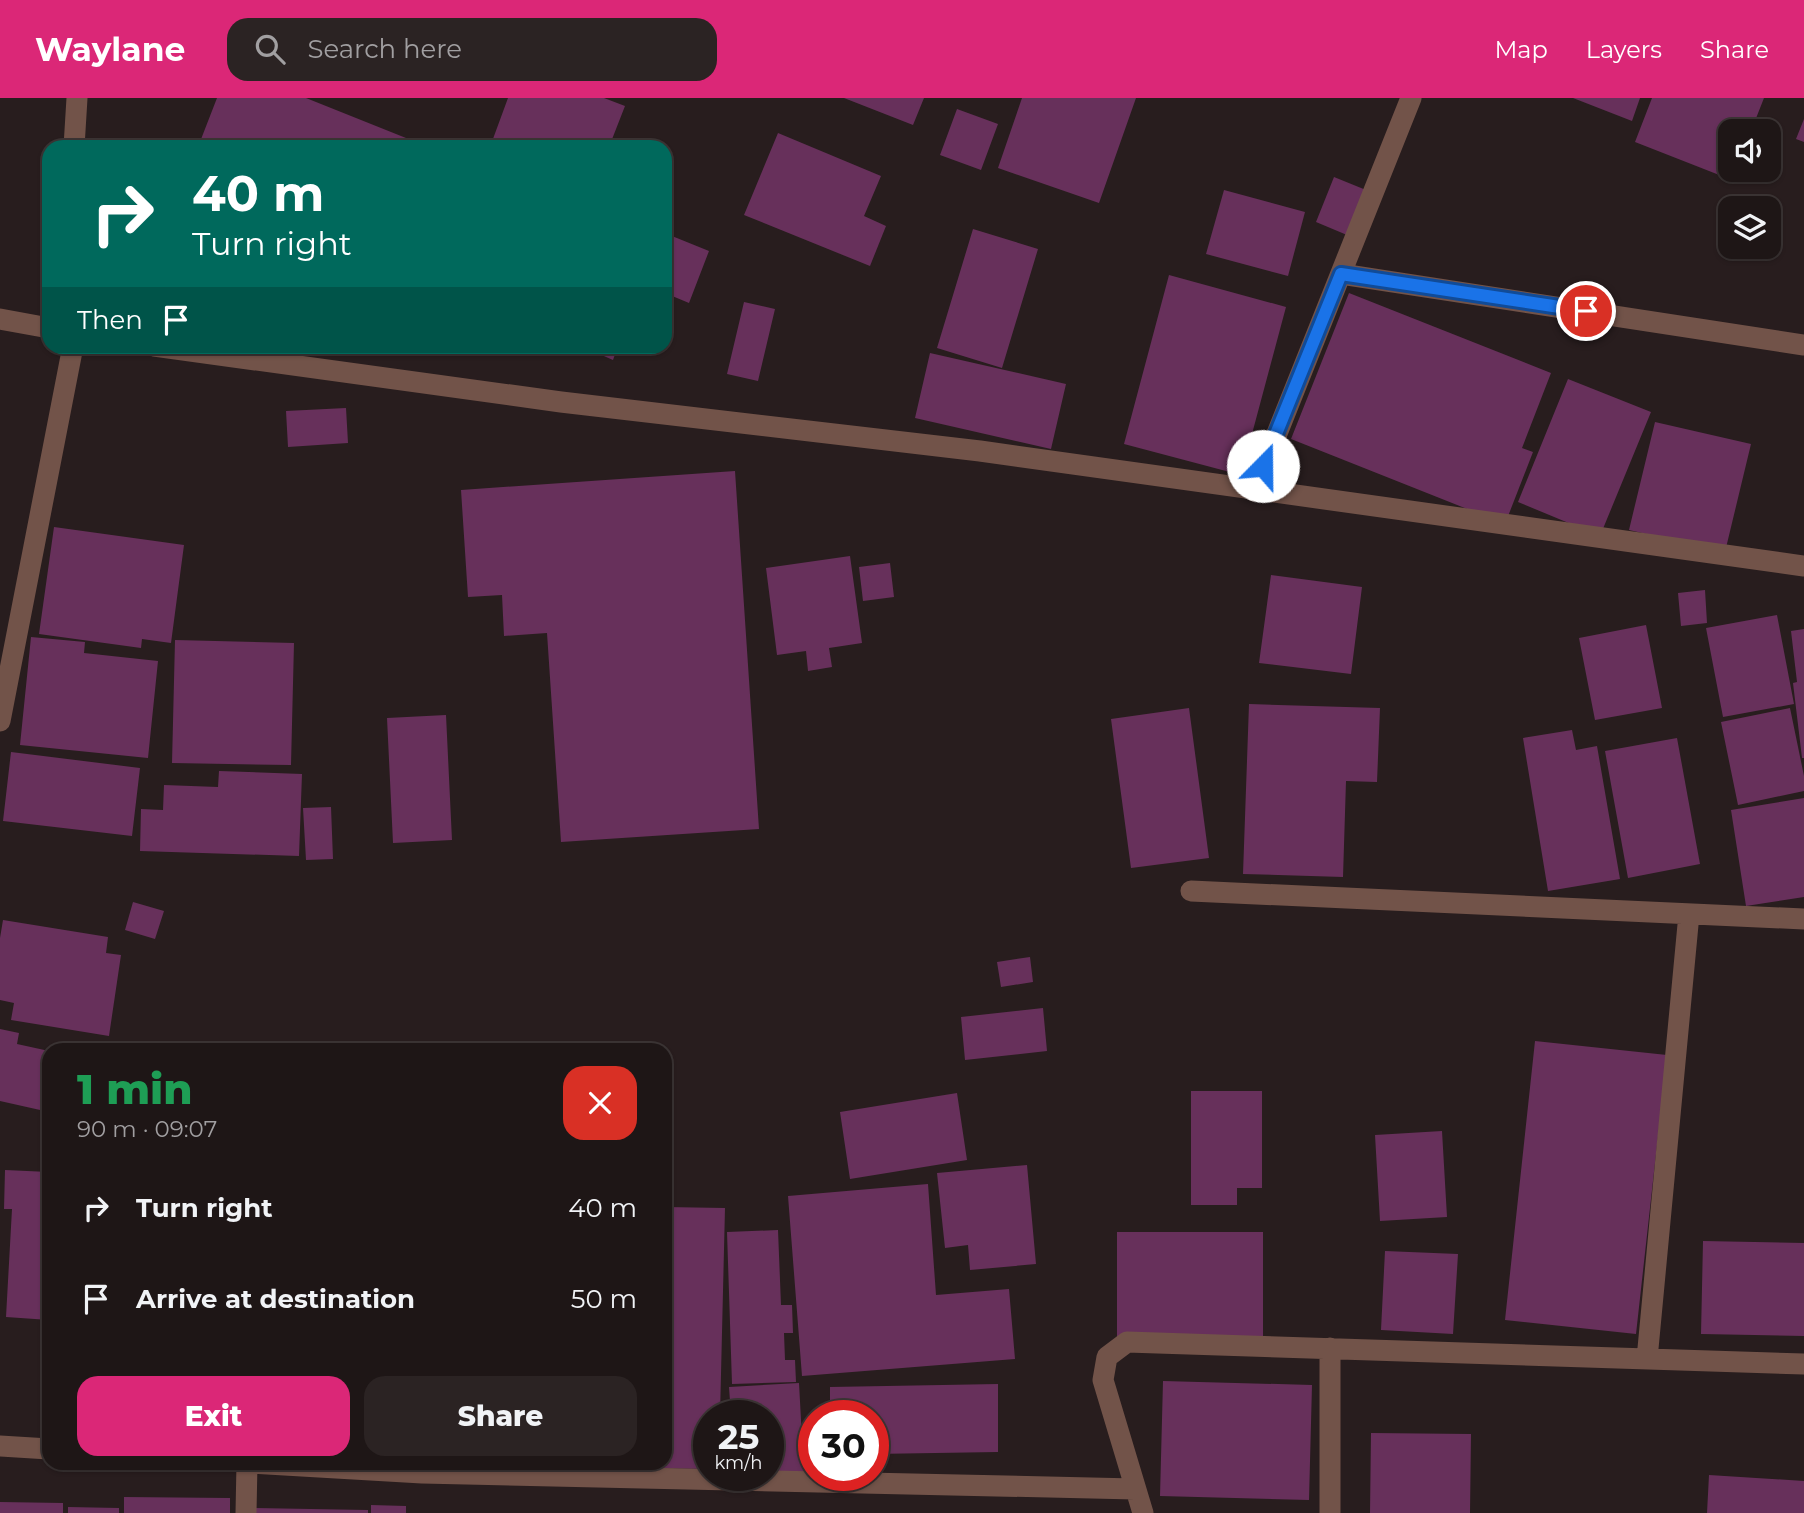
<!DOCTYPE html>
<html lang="en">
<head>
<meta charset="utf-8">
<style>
	body { margin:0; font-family:Montserrat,sans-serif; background:#2b2323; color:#f1f3f6; height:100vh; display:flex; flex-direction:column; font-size:26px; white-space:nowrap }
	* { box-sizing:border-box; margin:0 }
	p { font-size:23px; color:#a19fa1 }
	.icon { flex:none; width:38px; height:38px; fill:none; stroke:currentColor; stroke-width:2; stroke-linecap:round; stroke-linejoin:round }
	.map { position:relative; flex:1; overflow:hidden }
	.drawer { position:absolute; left:42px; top:945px; width:630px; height:427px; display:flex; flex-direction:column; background:#1e1616; border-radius:21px; box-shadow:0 2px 5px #0004,0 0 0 2px #3c3535 }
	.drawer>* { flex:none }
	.hud { position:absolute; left:42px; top:42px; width:630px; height:214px; border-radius:21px; box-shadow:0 2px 5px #0004,0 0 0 2px #3c3535; background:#00695c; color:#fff; overflow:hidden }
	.buttons { position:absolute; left:1718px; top:21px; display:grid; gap:14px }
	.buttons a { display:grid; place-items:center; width:63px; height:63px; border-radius:14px; background:#1e1616; box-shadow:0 2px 5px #0004,0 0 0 2px #3c3535; font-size:35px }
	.speed { position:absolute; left:693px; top:1302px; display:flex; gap:14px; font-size:35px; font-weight:700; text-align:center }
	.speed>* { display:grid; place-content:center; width:91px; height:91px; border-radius:50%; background:#1e1616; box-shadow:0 2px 5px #0004,0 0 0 2px #3c3535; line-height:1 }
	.speed small { font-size:18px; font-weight:400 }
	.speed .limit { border:10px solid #d22; background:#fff; color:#111 }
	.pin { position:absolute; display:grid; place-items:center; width:60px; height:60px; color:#fff; margin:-30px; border:4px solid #fff; border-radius:50%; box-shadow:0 2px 7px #0007 }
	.me { position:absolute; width:77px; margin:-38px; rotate:22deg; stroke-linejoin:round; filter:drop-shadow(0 0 5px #0008) }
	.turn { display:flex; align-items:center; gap:24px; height:147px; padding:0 35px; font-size:32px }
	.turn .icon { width:91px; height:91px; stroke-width:2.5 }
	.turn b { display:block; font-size:49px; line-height:60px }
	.then { display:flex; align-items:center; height:66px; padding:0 35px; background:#0003; gap:14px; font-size:26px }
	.round { display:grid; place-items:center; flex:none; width:74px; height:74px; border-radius:21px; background:#2b2323 }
	.overview { display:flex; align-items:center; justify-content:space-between; height:119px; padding:0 35px }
	h1 { font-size:42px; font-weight:800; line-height:52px; color:#1e9e55 }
	.button { display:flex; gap:14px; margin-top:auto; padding:14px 35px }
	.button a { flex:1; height:80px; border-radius:21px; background:#db2777; color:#fff; font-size:28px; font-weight:800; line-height:80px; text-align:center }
	.button a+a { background:#2b2323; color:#f1f3f6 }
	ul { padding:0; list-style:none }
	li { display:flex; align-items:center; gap:21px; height:91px; padding:0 35px }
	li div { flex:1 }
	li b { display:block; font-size:26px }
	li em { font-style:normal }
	header { display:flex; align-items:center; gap:42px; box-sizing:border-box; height:98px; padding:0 35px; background:#db2777; color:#fff }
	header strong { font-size:33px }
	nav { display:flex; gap:38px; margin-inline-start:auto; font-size:24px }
	.search { width:490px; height:63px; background:#2b2323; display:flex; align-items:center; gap:18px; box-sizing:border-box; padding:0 24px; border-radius:21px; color:#a19fa1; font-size:26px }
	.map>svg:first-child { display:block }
	.building { fill:#67305b }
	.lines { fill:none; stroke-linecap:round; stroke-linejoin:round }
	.minor { stroke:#725349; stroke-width:21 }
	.route-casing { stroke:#114b97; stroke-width:18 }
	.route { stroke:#1a73e8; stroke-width:12 }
</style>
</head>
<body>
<header>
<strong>Waylane</strong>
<div class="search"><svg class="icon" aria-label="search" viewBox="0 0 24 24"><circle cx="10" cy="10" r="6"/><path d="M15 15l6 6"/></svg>Search here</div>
<nav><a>Map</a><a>Layers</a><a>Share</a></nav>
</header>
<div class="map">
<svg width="1804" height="1415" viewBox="0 0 1804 1415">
	<rect width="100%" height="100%" fill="#281d1e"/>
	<path class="building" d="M217 0H306L416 44 414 49H198Z
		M508 0H604L625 8 609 49H490Z
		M844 0H924L913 27Z
		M1022 0H1136L1099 105 998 70Z
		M1573 0H1640L1632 23Z
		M1652 0H1764L1751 33H1731V72H1736L1732 82 1635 44Z
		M957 11 998 26 981 72 940 57Z
		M1804 21V44L1796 41Z
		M778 35 881 78 864 118 886 128 870 168 744 117Z
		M1334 79 1366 92 1347 137 1316 124Z
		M1224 92 1305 114 1288 178 1206 156Z
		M973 131 1038 151 1002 270 937 250Z
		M667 136 709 153 689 205 665 195V142Z
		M1169 177 1286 209 1241 377 1124 346Z
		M1349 195 1551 275 1522 350 1533 354 1505 426 1291 341Z
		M744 204 775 211 758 283 727 276Z
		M581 248H618L613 262Z
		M930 255 1066 286 1051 351 915 320Z
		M1568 281 1651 314 1600 438 1518 404Z
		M346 310 348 345 288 349 286 313Z
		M1655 324 1751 346 1725 454 1629 432Z
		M735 373 759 731 561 744 547 535 504 538 502 497 468 499 461 392Z
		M54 429 184 447 171 545 142 541 141 550 39 536Z
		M850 458 862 545 829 550 832 569 808 573 806 553 777 557 766 470Z
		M890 465 894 499 863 503 859 469Z
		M1271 477 1362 489 1351 576 1259 565Z
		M1705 492 1707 525 1681 528 1678 495Z
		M1777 517 1794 606 1723 619 1706 530Z
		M1646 527 1662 610 1595 622 1579 540Z
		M1804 531V660H1802L1793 585 1797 584 1791 533Z
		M31 539 85 544 84 555 158 563 148 660 20 647Z
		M175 542 294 545 291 667 172 665Z
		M1249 606 1380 610 1377 684 1346 683 1343 779 1243 776Z
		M1189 610 1209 760 1131 770 1111 621Z
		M1790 610 1804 678V693L1738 707 1721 624Z
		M446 617 452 742 393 745 387 620Z
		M1572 632 1576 652 1597 648 1620 781 1548 793 1523 640Z
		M1677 640 1700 766 1628 780 1605 653Z
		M11 654 140 670 132 738 3 723Z
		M219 673 302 676 299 758 140 753 141 711 163 712 164 687 218 689Z
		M1804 700V799L1746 808 1731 712Z
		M331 709 333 761 306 762 303 710Z
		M133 804 164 813 155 841 125 832Z
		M3 822 108 839 106 855 121 857 109 938 11 922 14 905 0 902V840Z
		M1030 859 1033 884 1001 889 997 864Z
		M1043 910 1047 953 965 962 961 919Z
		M0 931 19 935 17 946 49 953V1014L0 1003Z
		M1535 943 1667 957 1636 1236 1505 1222Z
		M1191 993H1262V1090H1237V1107H1191Z
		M957 995 967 1062 850 1081 840 1014Z
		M1442 1033 1447 1119 1380 1123 1375 1037Z
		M1027 1067 1036 1166 970 1172 968 1147 945 1150 937 1075Z
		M5 1072 49 1074V1222L6 1219 12 1111H4Z
		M928 1086 936 1197 1009 1191 1015 1261 802 1278 788 1098Z
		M665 1109 725 1110 720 1318H709V1371L582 1369V1365H665Z
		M778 1132 781 1207H792L793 1235H784L785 1262H795L796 1284 732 1286 727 1134Z
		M1117 1134H1263V1242H1117Z
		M1703 1143 1804 1145V1238L1701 1236Z
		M1385 1153 1458 1156 1453 1236 1381 1232Z
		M1163 1283 1312 1287 1309 1402 1160 1398Z
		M799 1285 804 1377 768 1379V1318H731L729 1289Z
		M998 1286V1354L873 1356V1318H830V1289Z
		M1371 1335 1471 1336 1470 1415H1370Z
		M1709 1377 1804 1383V1415H1707Z
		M124 1399 230 1400V1415H124Z
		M0 1404 63 1405V1415H0Z
		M371 1407 406 1408V1415H371Z
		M68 1409 119 1410V1415H68Z
		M255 1410 368 1412V1415H255Z"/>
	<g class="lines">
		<path class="minor" d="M74 49 77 0
			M1341 176 1804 247
			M0 221 49 230
			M154 248 561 304 980 353 1804 468
			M1254 393 1411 0
			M0 623 73 248
			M1191 793 1804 821
			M1647 1261 1689 816
			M0 1348 49 1351
			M249 1365 422 1375 1135 1391
			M246 1415 247 1365
			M1143 1415 1103 1282 1107 1259 1127 1244 1804 1266
			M1330 1415V1250"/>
	</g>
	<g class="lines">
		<g class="route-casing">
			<path id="route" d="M1263 368 1341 176 1586 213"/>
		</g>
		<use href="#route" class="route"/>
	</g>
</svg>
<div class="buttons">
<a><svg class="icon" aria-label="sound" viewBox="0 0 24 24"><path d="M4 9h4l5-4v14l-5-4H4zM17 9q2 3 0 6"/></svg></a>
<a><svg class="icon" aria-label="layers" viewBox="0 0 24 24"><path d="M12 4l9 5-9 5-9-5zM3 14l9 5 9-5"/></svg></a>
</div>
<div class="speed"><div>25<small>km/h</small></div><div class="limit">30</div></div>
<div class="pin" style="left:1586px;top:213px;background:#d93025"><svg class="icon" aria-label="arrive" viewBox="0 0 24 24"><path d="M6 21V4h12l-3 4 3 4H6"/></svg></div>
<svg class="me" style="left:1263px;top:368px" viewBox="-20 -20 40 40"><circle r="19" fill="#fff"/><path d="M0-13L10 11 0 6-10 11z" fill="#1a73e8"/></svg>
<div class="hud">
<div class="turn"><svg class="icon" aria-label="right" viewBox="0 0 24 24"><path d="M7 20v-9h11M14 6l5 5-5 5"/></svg><div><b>40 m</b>Turn right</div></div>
<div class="then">Then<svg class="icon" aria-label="arrive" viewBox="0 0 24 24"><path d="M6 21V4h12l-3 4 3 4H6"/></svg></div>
</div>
<section class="drawer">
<div class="overview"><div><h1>1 min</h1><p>90 m · 09:07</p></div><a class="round" style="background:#d93025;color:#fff"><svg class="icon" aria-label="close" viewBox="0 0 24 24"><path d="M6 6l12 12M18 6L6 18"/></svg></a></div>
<ul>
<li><svg class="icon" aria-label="right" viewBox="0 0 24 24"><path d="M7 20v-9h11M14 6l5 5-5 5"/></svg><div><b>Turn right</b></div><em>40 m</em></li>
<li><svg class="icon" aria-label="arrive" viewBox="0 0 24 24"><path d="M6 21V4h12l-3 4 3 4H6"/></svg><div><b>Arrive at destination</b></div><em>50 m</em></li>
</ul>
<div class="button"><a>Exit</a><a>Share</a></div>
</section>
</div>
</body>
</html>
